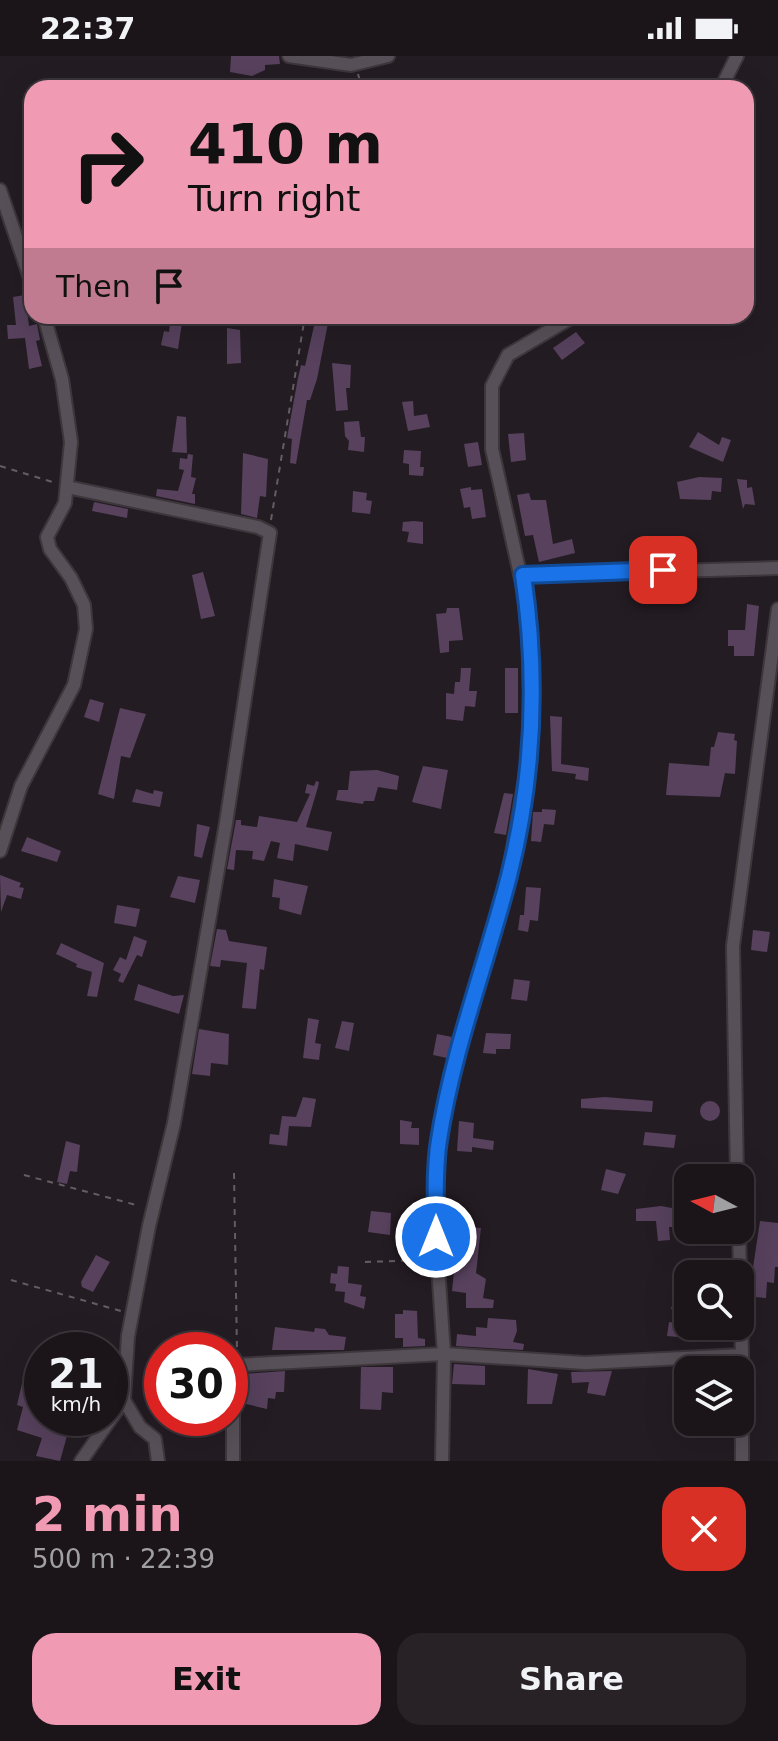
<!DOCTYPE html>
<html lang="en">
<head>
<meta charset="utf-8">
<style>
	body { margin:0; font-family:"DejaVu Sans",sans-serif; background:#282227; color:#f1f3f6; height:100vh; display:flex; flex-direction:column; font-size:30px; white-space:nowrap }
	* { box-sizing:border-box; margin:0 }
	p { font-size:26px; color:#a09fa2 }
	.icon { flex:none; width:44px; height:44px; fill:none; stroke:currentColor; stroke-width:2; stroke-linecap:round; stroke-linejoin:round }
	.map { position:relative; height:1405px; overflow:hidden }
	.details { display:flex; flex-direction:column; background:#1b151a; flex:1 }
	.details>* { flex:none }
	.hud { position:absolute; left:24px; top:24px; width:730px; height:244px; border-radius:24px; box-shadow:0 8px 32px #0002,0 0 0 2px #393439; background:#f09ab4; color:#111; overflow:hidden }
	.needle { width:52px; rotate:277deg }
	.fabs { position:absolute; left:674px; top:1108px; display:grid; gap:16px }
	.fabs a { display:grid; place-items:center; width:80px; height:80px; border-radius:16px; background:#1b151a; box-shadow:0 8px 32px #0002,0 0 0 2px #393439; font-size:40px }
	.speed { position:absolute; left:24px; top:1276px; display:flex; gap:16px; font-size:40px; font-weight:700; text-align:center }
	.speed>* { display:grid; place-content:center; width:104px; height:104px; border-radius:50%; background:#1b151a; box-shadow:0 8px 32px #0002,0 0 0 2px #393439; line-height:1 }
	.speed small { font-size:20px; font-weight:400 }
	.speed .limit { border:12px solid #d22; background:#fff; color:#111 }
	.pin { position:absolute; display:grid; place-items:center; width:68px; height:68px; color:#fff; margin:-34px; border-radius:16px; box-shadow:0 4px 12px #0006 }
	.me { position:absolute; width:88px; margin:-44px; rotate:0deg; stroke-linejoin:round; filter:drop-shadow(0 0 6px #0008) }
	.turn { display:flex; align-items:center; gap:28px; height:168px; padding:0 32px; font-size:36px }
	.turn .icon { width:104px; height:104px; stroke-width:2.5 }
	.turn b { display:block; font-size:56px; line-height:68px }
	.then { display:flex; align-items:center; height:76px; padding:0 32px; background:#0003; gap:16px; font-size:30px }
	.round { display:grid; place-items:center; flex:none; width:84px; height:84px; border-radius:24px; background:#282227 }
	.overview { display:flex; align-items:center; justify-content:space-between; height:136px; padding:0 32px }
	h1 { font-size:48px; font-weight:700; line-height:60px; color:#f09ab4 }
	.action { display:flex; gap:16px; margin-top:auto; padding:16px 32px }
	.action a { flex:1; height:92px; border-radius:24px; background:#f09ab4; color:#111; font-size:32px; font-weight:700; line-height:92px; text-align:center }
	.action a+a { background:#282227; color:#f1f3f6 }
	.status { display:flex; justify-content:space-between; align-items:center; height:56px; padding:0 40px; background:#1b151a; direction:ltr }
	.status svg { height:22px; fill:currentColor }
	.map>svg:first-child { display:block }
	.building { fill:#57415d }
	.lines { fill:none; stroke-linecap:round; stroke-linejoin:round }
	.minor-casing { stroke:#3d373c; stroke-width:16 }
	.path { stroke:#645d64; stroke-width:2; stroke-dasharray:6 6; stroke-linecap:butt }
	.minor { stroke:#585058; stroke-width:12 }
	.route-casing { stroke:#114b97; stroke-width:20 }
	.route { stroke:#1a73e8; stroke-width:14 }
</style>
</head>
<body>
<div class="status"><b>22:37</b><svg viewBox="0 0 49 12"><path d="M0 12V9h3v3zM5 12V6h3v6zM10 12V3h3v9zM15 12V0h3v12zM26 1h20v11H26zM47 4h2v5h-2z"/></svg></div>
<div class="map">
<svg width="778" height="1405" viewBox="0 0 778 1405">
	<rect width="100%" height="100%" fill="#241c23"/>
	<path class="building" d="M231 0H279L280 8 265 9V14L252 20 230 16Z
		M25 239 29 270 37 268 40 284 36 285 42 310 29 313 25 282 8 283 7 269H16L13 241Z
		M171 260H183L178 293 161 289 164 275 169 276Z
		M316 261 329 262 317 323 310 344H307L296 408 290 407 292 383 287 382 298 322 301 309 305 310Z
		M227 272 240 274 241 307 227 308Z
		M576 276 585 287 562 304 553 292Z
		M332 307 351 309 350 332H346L348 354 336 355Z
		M413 345 414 360 427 358 430 371 408 375 402 346Z
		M177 360 186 361 187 397 172 396Z
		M359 365 361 381H365L364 396 348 394 349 385 345 380 344 366Z
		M698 376 719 389 722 381 731 384 723 406 689 391Z
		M524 377 526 404 511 406 508 378Z
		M478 386 482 409 468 411 464 388Z
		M404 394 421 395 420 411H424L423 420 409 419V408L403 407Z
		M243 397 268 403 266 441 260 440 257 462 241 458Z
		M188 398 193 399 191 421 196 422 192 438H195V448L156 440 157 433 178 435 184 414 179 413 180 402 187 403Z
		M699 421 722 422 721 436 712 435 711 444 680 443 677 426Z
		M737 423 747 424V432L752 431 755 449 745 448 743 453Z
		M471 431V434L482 433 486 461 472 463 470 451 464 452 460 433Z
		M353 435 367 437 366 444 372 445 370 458 352 456Z
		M529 437 531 444H546L553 488 572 483 575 497 539 506 533 479 525 480 517 439Z
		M94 446 128 453 127 462 92 455Z
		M414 465 423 466V488L407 486 409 476 402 475 403 466Z
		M203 516 215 560 201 563 192 519Z
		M747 548 759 550 754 600H734V590H728V574H745Z
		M447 552H459L463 584 449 585V596L440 597 436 558 446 557Z
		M461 612H471L469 635H477L475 651 465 650 463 665 446 663V637L454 638 455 626H460Z
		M505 612H518V657H505Z
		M90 643 104 647 99 666 84 661Z
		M120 652 146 658 130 702 121 700 114 743 98 738Z
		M550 660 562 661 561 708 589 712 588 725 575 723 576 718 552 715Z
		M718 676 735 678 734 684 737 685 735 718 725 717 720 741 666 739 669 707 709 710 711 691H714Z
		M423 710 448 714 441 753 412 746Z
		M377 714 399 720 397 734 378 731 374 745H364L363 748 336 744 338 734H348L350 715Z
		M316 725 319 726 318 731 306 771 332 776 328 795 295 788 293 805 277 802 280 787 271 785 264 805 252 803 253 795 236 794 234 814 227 813 236 764H241V769L257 771 259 760 297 766 310 738 305 737 307 728 314 730Z
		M136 733 153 738 154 734 163 736 160 751 132 746Z
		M504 737 513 738 506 779 494 777Z
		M542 753 556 754 554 769 544 768 541 786 531 785 533 756H542Z
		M197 768 210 771 202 802 194 800Z
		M27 781 61 795 57 806 21 795Z
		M0 819 21 827 19 831 24 832 21 843 7 839 1 856Z
		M178 820 200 824 195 847 170 841Z
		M274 823 308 830 301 859 279 853 280 842 272 841Z
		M526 831 541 832 538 865 530 864 528 876 518 874 520 859H524Z
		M117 849 140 853 136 871 114 867Z
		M217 873 226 874 229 885 267 891 264 914 260 913 256 953 242 952 247 907 221 904 220 911 210 910Z
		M753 874 770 876 767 896 751 894Z
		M134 880 147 885 142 901 137 899 123 927 118 925 121 918 113 914 120 901 126 904Z
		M61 887 104 907 97 941 87 940 92 916 76 911 77 908 56 898Z
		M514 923 530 925 527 945 511 943Z
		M138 928 173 940 184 939 179 958 134 944Z
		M308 962 319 964 315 987 321 988 319 1004 303 1002Z
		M342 965 354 967 349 995 335 992Z
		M199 973 229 978 228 1009 211 1007 210 1020 192 1018Z
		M486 977 511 978 510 993H496V998L483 997Z
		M437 978 452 981 447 1002 433 999Z
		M303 1041 316 1043 311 1071 289 1070 287 1090 269 1088 270 1078 279 1079 282 1060 296 1061Z
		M605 1041 653 1045 652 1056 581 1052V1043Z
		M700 1055a10 10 0 1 1 20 0a10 10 0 1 1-20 0Z
		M400 1064 412 1066 411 1072H419V1089L400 1088Z
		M459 1065 474 1067 473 1082 494 1085 493 1094 472 1091V1096L457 1095Z
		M645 1076 676 1079 674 1092 643 1089Z
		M66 1085 80 1089 77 1116 70 1115 67 1128 57 1126Z
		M606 1113 626 1118 618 1138 601 1134Z
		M661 1150 688 1155V1171H669L670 1184 658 1185 656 1165H636V1153Z
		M371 1155 391 1157 390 1179 368 1176Z
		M455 1158 470 1159V1171L481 1172 476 1217 486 1223 483 1242 494 1244 493 1252H466V1237L452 1235 458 1177H455Z
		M760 1165 778 1167V1211H775L774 1227 767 1226 766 1242 755 1241 756 1225H751Z
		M96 1199 110 1206 93 1236 82 1231 81 1226Z
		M338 1210 349 1211 348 1227 362 1229 360 1240 366 1241 364 1253 344 1246 345 1236 335 1235 336 1228 330 1227 331 1217 337 1218Z
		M688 1245V1271L724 1274 723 1285 667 1280 669 1266 676 1267 671 1251Z
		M403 1254 417 1255 418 1282 425 1283V1290L403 1291V1282H395V1258H403Z
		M488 1262 516 1264 517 1275 513 1286 524 1288 523 1294 456 1290 457 1278 476 1280V1271L487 1272Z
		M275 1271 314 1276 315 1272 325 1273 329 1279 346 1281 344 1294H272Z
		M454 1308 485 1310V1329L452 1328Z
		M361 1311H393V1337L382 1336 381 1354 360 1353Z
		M528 1313 558 1318 552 1348H527Z
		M285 1315 284 1336H276L275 1343 268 1342 267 1353 242 1347 244 1318Z
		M612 1315 605 1340 587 1337 589 1326 572 1327 571 1316Z
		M24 1319 40 1322 35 1358 70 1369 60 1405 36 1400 42 1382 17 1374 23 1351 17 1349Z"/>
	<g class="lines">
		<g class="minor-casing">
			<path id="minor" d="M289 0 351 9 388 0
				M721 32 737 0
				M0 134 32 228
				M67 431 258 471 270 477 226 767 174 1067 149 1170 128 1280 124 1344 81 1405
				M523 519 778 512
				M0 795 21 730 74 629 86 573 84 549 71 522 50 493 47 481 65 447 71 386 62 323 44 260
				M737 1122 733 890 778 553
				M739 1174 740 1218
				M740 1224 742 1299
				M124 1344 140 1371 155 1383 158 1405
				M233 1405V1324L237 1309 444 1298 585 1307 742 1299V1405
				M442 1405 444 1298 436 1181 438 1088 459 989 508 821 531 688 528 554 492 393V330L508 299 574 260"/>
		</g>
		<path class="path" d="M358 18 362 32
			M0 410 56 427
			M271 464 305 260
			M234 1117 237 1296
			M24 1119 140 1150
			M365 1206 424 1204
			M11 1224 121 1255"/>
		<use href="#minor" class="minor"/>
	</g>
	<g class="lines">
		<g class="route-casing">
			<path id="route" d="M436 1181C436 1149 434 1116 439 1084 453 993 486 909 509 820 534 721 538 620 523 519L663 514"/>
		</g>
		<use href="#route" class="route"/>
	</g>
</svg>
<div class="fabs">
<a><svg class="needle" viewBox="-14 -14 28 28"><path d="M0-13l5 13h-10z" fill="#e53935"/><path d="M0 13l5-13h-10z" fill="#a09fa2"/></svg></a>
<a><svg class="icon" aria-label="search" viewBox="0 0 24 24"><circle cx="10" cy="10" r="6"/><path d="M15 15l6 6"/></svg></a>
<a><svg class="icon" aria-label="layers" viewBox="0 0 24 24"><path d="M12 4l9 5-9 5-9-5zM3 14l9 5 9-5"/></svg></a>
</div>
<div class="speed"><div>21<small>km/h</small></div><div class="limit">30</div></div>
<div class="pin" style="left:663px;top:514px;background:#d93025"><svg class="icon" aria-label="arrive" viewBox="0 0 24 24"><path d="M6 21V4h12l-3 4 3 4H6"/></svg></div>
<svg class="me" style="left:436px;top:1181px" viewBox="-20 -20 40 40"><circle r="17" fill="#1a73e8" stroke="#fff" stroke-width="3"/><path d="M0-11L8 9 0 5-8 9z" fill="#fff"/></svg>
<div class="hud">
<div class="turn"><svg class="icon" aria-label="right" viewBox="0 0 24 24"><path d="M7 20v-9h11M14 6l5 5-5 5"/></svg><div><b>410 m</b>Turn right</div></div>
<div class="then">Then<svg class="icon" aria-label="arrive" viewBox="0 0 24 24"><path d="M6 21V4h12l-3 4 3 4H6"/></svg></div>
</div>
</div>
<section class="details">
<div class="overview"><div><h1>2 min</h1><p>500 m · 22:39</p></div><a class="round" style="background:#d93025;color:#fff"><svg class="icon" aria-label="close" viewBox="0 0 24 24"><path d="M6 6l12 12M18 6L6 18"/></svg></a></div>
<div class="action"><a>Exit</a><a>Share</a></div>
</section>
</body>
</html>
